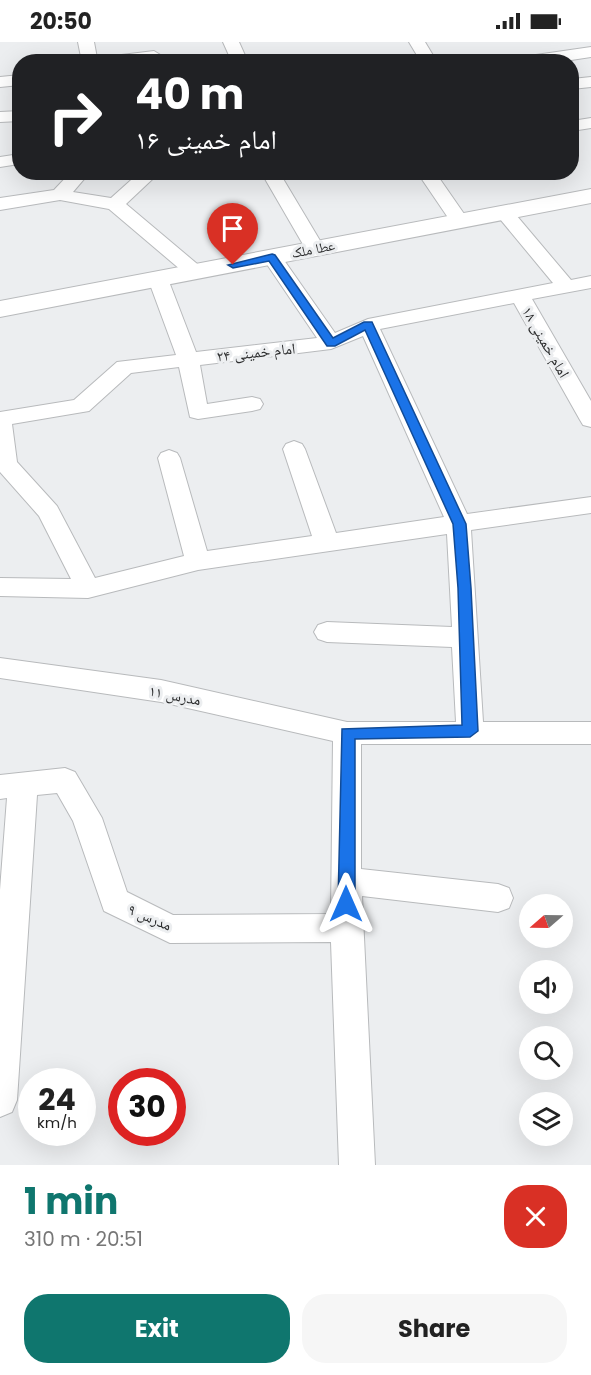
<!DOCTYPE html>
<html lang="en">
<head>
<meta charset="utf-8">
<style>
	body { margin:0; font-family:Poppins,"Noto Naskh Arabic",sans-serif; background:#f6f6f6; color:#222; height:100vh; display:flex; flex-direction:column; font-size:22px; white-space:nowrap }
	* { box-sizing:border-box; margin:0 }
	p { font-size:20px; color:#767676 }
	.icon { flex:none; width:33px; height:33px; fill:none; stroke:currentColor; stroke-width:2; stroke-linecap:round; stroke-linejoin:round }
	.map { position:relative; height:1123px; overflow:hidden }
	.panel { display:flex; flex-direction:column; background:#fff; flex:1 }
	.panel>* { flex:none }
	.top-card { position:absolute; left:12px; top:12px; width:567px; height:126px; border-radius:24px; box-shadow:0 6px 24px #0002; background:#202124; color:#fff; overflow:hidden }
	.needle { width:39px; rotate:250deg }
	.tools { position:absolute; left:519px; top:852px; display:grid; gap:12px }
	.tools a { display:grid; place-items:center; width:54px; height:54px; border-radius:50%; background:#fff; box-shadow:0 6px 24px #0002; font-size:30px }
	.speed { position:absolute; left:18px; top:1026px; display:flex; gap:12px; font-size:30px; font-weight:700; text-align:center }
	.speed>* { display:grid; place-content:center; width:78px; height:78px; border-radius:50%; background:#fff; box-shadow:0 6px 24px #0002; line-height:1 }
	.speed small { font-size:15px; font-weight:400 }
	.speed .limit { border:9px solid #d22; background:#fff; color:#111 }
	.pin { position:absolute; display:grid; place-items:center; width:51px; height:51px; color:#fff; margin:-62px -26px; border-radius:50% 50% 50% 0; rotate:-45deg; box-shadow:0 0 6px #0007 }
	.pin .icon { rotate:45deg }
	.me { position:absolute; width:66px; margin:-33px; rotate:0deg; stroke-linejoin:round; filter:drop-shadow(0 0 4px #0008) }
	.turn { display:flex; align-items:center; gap:21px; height:126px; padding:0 24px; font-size:27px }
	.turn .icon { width:78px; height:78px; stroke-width:2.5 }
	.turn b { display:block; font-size:42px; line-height:51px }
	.round { display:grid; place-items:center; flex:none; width:63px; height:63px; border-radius:24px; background:#f6f6f6 }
	.headline { display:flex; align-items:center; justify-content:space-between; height:102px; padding:0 24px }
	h1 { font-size:36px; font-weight:700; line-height:45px; color:#0f766e }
	.cta { display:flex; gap:12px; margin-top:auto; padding:12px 24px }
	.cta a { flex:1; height:69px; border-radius:24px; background:#0f766e; color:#fff; font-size:24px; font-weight:700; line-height:69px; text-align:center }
	.cta a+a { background:#f6f6f6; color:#222 }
	.status { display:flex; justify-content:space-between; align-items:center; height:42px; padding:0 30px; background:#fff; direction:ltr }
	.status svg { height:16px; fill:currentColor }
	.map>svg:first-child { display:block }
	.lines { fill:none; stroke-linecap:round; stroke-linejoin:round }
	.street-casing { stroke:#b8babc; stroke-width:2 }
	.secondary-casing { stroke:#b8babc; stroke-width:2 }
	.street { fill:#fff; fill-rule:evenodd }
	.secondary { fill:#fff; fill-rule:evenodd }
	.route { fill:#1a73e8; stroke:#114b97; stroke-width:1.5 }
	.labels { text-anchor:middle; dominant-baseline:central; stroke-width:6; stroke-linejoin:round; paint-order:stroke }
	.far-street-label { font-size:14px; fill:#2b2c2d; stroke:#eceef0 }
	.street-label { font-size:15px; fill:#2b2c2d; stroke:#eceef0 }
</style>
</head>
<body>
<div class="status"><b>20:50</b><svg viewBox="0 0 49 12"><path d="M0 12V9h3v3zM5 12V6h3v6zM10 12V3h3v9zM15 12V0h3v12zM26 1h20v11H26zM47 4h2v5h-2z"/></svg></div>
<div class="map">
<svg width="591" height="1123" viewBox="0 0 591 1123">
	<rect width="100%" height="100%" fill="#eceef0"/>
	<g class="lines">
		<g class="street-casing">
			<path id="street" d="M78 0H94L97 16 154 9 162 14 160 17 82 20Z
				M223 0H239L248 20H232Z
				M409 0H425L437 20H421Z
				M591 5V15L558 20H514L522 15Z
				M20 33V43L0 45V35Z
				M591 35V45L572 47V37Z
				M20 69V79L0 80V70Z
				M591 76V86L572 89V79Z
				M13 113 20 115 19 122 0 125V115Z
				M71 130H90L73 150 111 156 140 130H160L126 162 202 226 205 230 202 234H188L109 167 60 158 0 168V156L54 148Z
				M261 130H279L325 207 322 211H308Z
				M417 130H435L469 179 467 183H453Z
				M504 165 511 167 571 238 591 234V246L532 257 591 359V385L583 383 580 378 514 261 380 287 467 472 591 455V471L471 488 483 680H591V702H361V827L498 842 509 846 513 856 509 866 498 870 362 854 375 1123H339L331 900 170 901 104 869 73 779 57 751 37 753 17 1058 12 1070 0 1075V848L7 756 0 757V733L65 726 75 730 102 776 127 850 173 873 331 872 333 699 161 660 0 636V616L161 638 347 680H456L452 605 327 600 318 597 314 590 318 583 327 580 452 585 447 492 198 528 88 556 0 554V536L71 537 39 474 0 430V370L74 358 117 320 176 313 148 237 158 231 168 237 196 310 317 296 262 215 272 209 279 211 335 291 368 277 553 241 495 171ZM363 294 444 475 336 491 305 407 302 402 294 399 286 402 283 407 312 494 207 509 180 416 177 411 169 408 161 411 158 416 184 514 95 536 57 464 17 420 12 382 89 369 131 331 179 325 190 375 198 377 252 369 260 367 263 362 260 357 252 355 207 362 200 323 331 307Z"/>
		</g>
		<g class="secondary-casing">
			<path id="secondary" d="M591 147V161L0 275V259Z"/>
		</g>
		<use href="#street" class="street"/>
		<use href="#secondary" class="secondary"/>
	</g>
	<path class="route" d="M272 212 275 213 333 296 364 280H372L466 482 471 546 478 689 470 695 355 697V862L352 868 346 870 341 868 338 862 342 687 462 683 458 546 453 482 365 288 335 304H327L269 219 233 226 228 223Z"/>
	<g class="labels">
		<g class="far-street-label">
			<text transform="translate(313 207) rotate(-11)">عطا ملک</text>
		</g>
		<g class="street-label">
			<text transform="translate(546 300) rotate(60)">امام خمینی ۱۸</text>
			<text transform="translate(256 310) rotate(-6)">امام خمینی ۲۴</text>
			<text transform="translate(175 653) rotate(11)">مدرس ۱۱</text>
			<text transform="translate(150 875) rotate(23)">مدرس ۹</text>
		</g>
	</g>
</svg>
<div class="tools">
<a><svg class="needle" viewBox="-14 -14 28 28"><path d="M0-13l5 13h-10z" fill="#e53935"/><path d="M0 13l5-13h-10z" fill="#767676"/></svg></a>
<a><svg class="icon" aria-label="sound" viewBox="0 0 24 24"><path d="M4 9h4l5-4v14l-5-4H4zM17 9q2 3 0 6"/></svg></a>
<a><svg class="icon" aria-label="search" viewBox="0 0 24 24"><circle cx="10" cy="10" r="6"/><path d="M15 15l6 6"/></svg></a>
<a><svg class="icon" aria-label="layers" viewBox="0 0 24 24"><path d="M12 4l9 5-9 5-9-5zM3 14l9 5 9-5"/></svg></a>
</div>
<div class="speed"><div>24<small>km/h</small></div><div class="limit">30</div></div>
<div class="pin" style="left:233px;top:223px;background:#d93025"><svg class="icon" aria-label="arrive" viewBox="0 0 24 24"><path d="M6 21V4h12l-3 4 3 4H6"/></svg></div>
<svg class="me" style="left:346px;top:862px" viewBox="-20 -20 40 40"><path d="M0-17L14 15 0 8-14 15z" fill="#1a73e8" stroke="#fff" stroke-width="4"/></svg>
<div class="top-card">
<div class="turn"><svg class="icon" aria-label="right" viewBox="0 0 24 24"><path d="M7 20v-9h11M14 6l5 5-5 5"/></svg><div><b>40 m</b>امام خمینی ۱۶</div></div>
</div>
</div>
<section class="panel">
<div class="headline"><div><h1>1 min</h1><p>310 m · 20:51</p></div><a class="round" style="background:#d93025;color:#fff"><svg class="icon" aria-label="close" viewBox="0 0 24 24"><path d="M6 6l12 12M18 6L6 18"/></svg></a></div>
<div class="cta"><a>Exit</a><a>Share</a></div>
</section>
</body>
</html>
